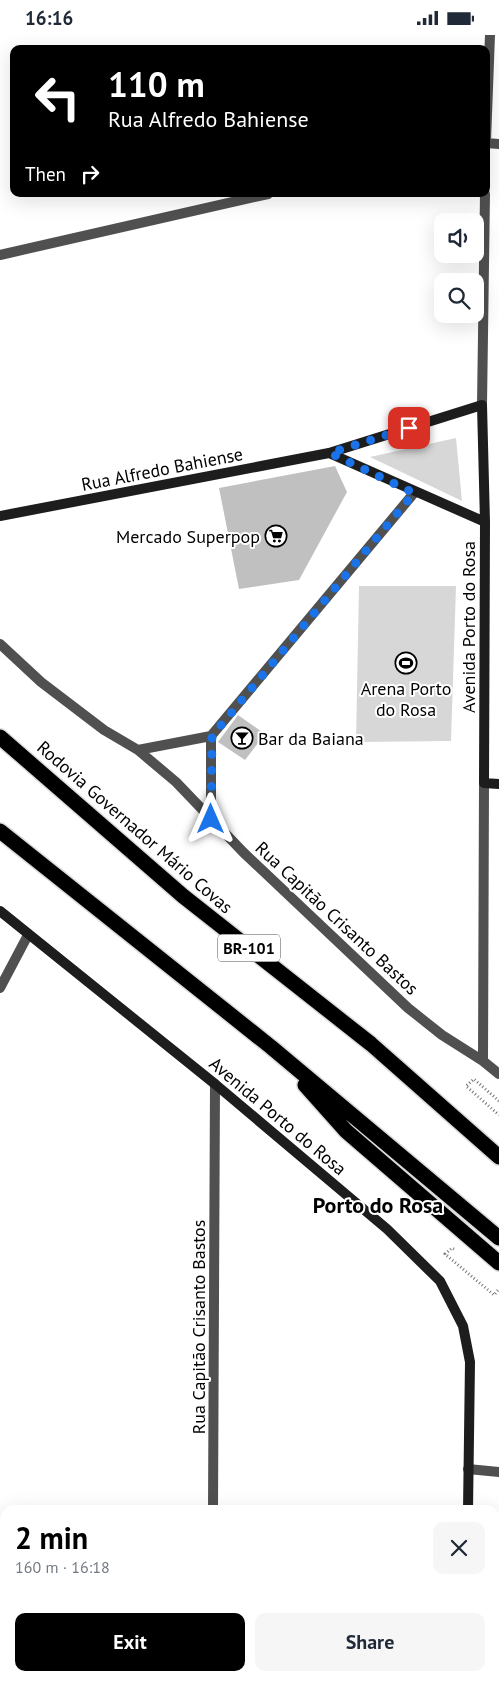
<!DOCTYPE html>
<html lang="en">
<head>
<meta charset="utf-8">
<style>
	body { margin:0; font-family:"PT Sans",sans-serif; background:#f6f6f7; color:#1f2937; height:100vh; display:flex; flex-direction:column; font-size:19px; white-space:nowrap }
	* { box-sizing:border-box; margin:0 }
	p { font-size:16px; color:#747a83 }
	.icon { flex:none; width:28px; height:28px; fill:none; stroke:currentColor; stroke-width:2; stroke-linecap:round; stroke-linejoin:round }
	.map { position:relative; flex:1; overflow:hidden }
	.sheet { position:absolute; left:0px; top:1470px; width:500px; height:176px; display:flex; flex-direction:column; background:#fff; border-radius:15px 15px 0 0; box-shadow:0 5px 20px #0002 }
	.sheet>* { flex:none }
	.top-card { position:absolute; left:10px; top:10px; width:480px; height:152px; border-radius:10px; box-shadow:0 5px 20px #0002; background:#000; color:#fff; overflow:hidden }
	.tools { position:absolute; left:434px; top:178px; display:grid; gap:10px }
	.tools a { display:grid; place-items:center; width:50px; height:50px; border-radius:10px; background:#fff; box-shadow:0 5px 20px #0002; font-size:25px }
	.pin { position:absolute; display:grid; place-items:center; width:42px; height:42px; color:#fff; margin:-21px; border-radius:10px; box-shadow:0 2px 8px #0006 }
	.me { position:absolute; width:55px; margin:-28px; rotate:0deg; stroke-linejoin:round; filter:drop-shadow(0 0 4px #0008) }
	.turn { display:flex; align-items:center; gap:18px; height:105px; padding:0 15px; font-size:22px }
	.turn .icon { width:65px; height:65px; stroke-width:2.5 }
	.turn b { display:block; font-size:35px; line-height:42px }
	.then { display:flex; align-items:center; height:48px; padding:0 15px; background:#0003; gap:10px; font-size:19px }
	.round { display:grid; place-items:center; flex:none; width:52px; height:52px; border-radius:10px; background:#f6f6f7 }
	.head { display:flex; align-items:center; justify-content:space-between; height:85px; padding:0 15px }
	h1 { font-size:30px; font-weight:600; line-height:38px; color:#000 }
	.action { display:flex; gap:10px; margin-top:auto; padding:10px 15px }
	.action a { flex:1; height:58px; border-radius:10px; background:#000; color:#fff; font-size:20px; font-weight:600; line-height:58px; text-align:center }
	.action a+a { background:#f6f6f7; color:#1f2937 }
	.status { display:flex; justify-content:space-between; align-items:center; height:35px; padding:0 25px; background:#fff; direction:ltr }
	.status svg { height:14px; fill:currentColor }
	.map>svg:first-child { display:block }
	.green { fill:#d7d7d7 }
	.building { fill:#c0c0c0 }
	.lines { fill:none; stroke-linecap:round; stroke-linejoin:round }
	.highway-casing { stroke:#dbdbdb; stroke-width:18 }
	.path { stroke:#727272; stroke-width:3; stroke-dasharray:1 2.5; stroke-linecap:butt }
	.street { stroke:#505050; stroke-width:10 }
	.secondary { stroke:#1d1d1d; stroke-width:10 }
	.highway { stroke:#000; stroke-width:15 }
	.route { stroke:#1a73e8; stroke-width:9; stroke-dasharray:0 16.2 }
	.labels { text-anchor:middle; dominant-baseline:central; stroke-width:4; stroke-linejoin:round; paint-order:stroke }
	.shield { fill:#fff; stroke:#4c4c4c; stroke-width:1 }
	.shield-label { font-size:16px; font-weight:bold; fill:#000 }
	.street-label { font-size:18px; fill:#000; stroke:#fff }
	.poi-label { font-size:18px; fill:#000; stroke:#fff; text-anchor:end }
	.district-label { font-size:22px; font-weight:bold; fill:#000; stroke:#fff }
</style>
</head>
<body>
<div class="status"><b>16:16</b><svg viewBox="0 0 49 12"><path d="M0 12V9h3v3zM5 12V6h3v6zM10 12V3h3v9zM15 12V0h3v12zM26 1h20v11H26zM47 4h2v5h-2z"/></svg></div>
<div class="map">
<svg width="499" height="1646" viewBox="0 0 499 1646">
	<rect width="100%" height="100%" fill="#fff"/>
	<path class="green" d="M456 403 462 466 370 422Z
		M359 551H456L451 706 356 707Z"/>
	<path class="building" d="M335 431 347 457 299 545 239 554 219 453Z
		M238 680 265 699 245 725 218 707Z"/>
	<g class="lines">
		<g class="highway-casing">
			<path id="highway" d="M0 702 183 861 371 1009 499 1122
				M0 796 271 1012 499 1203
				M305 1050 346 1096 499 1228"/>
		</g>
		<path class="path" d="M499 1066 474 1044 466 1051 499 1080
			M454 1214 452 1213 445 1219 494 1260 499 1254"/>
		<path class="street" d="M486 106 490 0
			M486 108 499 109
			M0 220 268 159
			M482 370 485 159
			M0 609 41 647 104 695 138 715 176 747 243 817 408 973 442 1000 483 1026 499 1039
			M138 715 211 701 414 458
			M211 784V701
			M0 953 28 900
			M483 1026 484 748
			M468 1434 499 1437
			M213 1475 215 1049
			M0 1607H5
			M212 1641V1646"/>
		<path class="secondary" d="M329 418 485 487
			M0 481 329 418 482 370 485 487 484 748 499 749
			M0 876 215 1049 387 1194 440 1246 463 1291 470 1327 468 1475
			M470 1641V1646"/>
		<use href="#highway" class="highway"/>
	</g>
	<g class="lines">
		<path class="route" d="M211 784 212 701 414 458 330 418 409 393"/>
	</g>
	<defs>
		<g id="supermarket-ring" transform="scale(1.125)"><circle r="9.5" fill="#fff" stroke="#000" stroke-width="1.5"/><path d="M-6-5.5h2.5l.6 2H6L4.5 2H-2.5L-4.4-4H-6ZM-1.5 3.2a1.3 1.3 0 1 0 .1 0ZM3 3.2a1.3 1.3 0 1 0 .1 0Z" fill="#000"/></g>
		<g id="stadium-ring" transform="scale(1.125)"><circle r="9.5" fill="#fff" stroke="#000" stroke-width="1.5"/><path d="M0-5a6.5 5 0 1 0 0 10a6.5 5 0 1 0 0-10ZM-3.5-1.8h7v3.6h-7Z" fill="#000"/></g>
		<g id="bar-ring" transform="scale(1.125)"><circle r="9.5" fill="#fff" stroke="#000" stroke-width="1.5"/><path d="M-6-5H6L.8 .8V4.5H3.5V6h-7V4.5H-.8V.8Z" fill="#000"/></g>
	</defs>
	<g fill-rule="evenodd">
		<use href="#supermarket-ring" x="276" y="501"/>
		<use href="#stadium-ring" x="406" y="628"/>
		<use href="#bar-ring" x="242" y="703"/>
	</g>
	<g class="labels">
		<rect class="shield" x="218" y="899.5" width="62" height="27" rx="4"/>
		<g class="shield-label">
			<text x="249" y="913">BR-101</text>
		</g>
		<g class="street-label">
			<text transform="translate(162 434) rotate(-11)">Rua Alfredo Bahiense</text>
			<text transform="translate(468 592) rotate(-90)">Avenida Porto do Rosa</text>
			<text transform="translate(135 792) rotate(41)">Rodovia Governador Mário Covas</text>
			<text transform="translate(337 883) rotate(43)">Rua Capitão Crisanto Bastos</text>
			<text transform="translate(278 1081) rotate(40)">Avenida Porto do Rosa</text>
			<text transform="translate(198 1292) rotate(-90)">Rua Capitão Crisanto Bastos</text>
		</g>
		<g class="poi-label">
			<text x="260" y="501">Mercado Superpop</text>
			<text x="406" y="653" text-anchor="middle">Arena Porto<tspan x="406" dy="21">do Rosa</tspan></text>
			<text x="258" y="703" text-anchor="start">Bar da Baiana</text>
		</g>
		<g class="district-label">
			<text x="378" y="1170">Porto do Rosa</text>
		</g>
	</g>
</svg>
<div class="tools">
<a><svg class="icon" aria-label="sound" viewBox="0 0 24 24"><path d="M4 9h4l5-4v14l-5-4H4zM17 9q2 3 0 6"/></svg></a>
<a><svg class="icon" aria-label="search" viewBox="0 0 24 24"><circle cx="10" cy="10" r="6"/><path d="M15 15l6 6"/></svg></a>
</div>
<div class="pin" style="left:409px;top:393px;background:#d93025"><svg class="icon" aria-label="arrive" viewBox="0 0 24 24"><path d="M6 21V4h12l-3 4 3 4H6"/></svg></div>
<svg class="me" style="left:211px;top:784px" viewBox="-20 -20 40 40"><path d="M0-17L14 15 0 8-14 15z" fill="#1a73e8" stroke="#fff" stroke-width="4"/></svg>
<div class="top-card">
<div class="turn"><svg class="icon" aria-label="left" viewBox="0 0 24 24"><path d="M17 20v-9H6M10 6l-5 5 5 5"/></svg><div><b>110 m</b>Rua Alfredo Bahiense</div></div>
<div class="then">Then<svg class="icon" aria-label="right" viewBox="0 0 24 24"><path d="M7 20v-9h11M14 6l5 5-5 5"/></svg></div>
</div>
<section class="sheet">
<div class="head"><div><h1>2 min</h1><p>160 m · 16:18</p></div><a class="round"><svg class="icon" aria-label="close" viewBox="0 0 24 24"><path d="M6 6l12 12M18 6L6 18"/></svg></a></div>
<div class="action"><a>Exit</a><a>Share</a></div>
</section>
</div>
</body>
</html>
